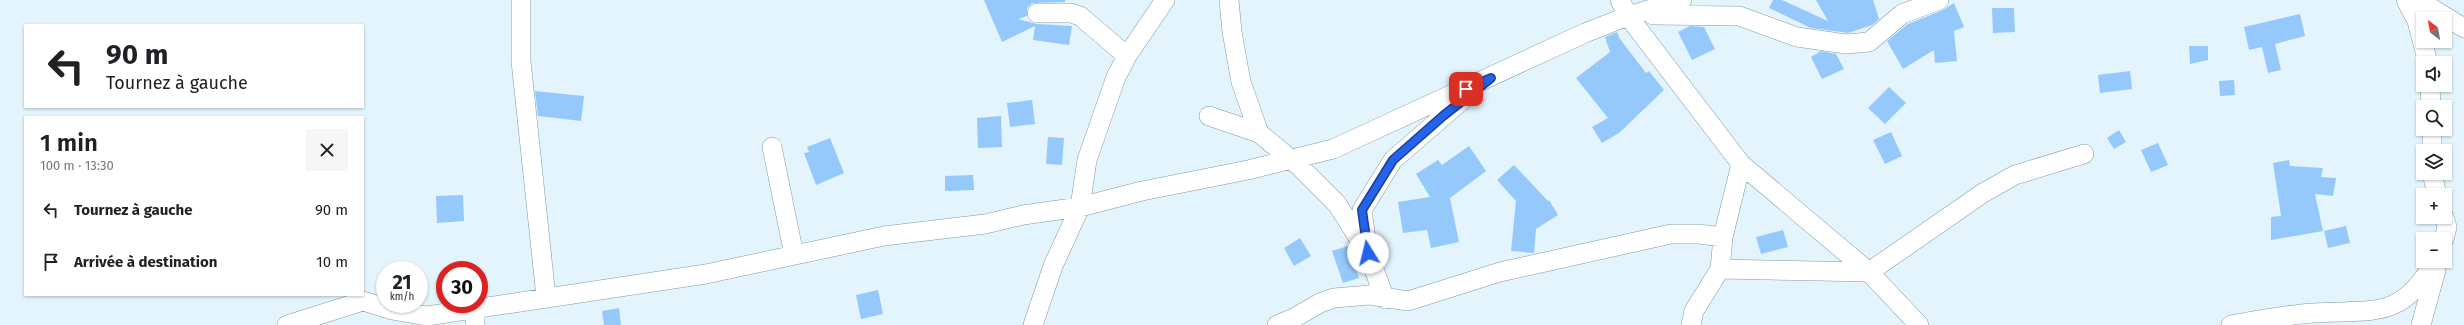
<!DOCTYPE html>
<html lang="fr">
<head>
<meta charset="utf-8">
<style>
	body { margin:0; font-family:"Fira Sans",sans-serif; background:#f6f6f6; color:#202124; height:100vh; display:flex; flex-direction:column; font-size:15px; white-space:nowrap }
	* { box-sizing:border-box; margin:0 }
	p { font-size:13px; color:#757577 }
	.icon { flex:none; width:22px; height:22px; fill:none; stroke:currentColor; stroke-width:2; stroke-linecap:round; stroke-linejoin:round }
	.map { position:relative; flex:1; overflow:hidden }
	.drawer { position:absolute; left:24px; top:116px; width:340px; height:180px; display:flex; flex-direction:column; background:#fff; border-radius:0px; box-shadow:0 1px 3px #0004 }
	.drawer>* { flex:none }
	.top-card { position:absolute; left:24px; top:24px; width:340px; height:84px; border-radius:0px; box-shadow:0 1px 3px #0004; background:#fff; color:#202124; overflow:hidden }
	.needle { width:26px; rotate:329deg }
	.tools { position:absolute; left:2416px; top:12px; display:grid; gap:8px }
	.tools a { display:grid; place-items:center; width:36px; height:36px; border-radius:0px; background:#fff; box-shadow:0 1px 3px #0004; font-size:20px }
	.speed { position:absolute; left:376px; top:261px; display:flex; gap:8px; font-size:20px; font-weight:700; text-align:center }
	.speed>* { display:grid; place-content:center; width:52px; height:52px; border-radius:50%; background:#fff; box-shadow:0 1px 3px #0004; line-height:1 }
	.speed small { font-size:10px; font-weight:400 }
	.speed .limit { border:6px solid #d22; background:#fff; color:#111 }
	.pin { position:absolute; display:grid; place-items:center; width:34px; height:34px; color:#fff; margin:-17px; border-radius:8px; box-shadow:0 2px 6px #0006 }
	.me { position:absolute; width:44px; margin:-22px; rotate:351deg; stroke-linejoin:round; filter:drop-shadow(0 0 3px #0008) }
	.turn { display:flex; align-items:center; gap:14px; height:84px; padding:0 16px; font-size:18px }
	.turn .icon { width:52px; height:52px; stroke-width:2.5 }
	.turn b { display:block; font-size:28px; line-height:34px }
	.round { display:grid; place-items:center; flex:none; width:42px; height:42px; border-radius:0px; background:#f6f6f6 }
	.headline { display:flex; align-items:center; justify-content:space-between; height:68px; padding:0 16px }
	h1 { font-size:24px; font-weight:600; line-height:30px }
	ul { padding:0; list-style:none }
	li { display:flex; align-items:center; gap:12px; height:52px; padding:0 16px }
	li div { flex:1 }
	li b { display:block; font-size:15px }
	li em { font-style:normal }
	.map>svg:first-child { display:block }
	.building { fill:#95c9fc }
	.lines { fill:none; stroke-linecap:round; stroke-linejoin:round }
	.minor-casing { stroke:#7f9aa6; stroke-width:20 }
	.minor { stroke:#fff; stroke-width:19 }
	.route-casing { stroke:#184099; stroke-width:10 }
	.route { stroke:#2563eb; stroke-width:7 }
</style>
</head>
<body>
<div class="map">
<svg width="2464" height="325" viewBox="0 0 2464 325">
	<rect width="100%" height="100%" fill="#e3f4fd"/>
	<path class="building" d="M984 0H1065V2L1032 3 1027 8V16L1018 19 1037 24 1072 26 1069 45 1033 40 1035 26 1002 42Z
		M1773 0H1782L1828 21 1816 0H1873L1879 19 1872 25 1848 33 1811 28 1769 8Z
		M1954 3 1964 27 1954 31 1957 61 1935 63 1934 50 1903 69 1887 41 1908 24 1943 10Z
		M1992 8H2014L2015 32 1993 33Z
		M2300 14 2305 36 2275 44 2281 70 2268 73 2262 47 2249 50 2244 27Z
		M1690 26 1704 27 1715 49 1692 60 1678 32Z
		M1617 32 1620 39 1646 73 1649 71 1664 90 1619 133 1602 143 1592 127 1608 118 1576 78 1610 52 1605 37Z
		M2189 46H2208V60L2190 64Z
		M1821 51 1836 54 1844 69 1822 79 1811 57Z
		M2130 71 2132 89 2100 93 2098 75Z
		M2234 80 2235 95 2220 96 2219 81Z
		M1889 87 1906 103 1885 124 1868 108Z
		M535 91 584 96 581 121 538 116Z
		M1032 100 1035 124 1010 127 1007 103Z
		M1001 116 1002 147 978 148 977 118Z
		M2119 130 2126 142 2114 149 2107 138Z
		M1891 132 1902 156 1885 164 1873 140Z
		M1048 137 1064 138 1062 165 1046 164Z
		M830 138 844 173 816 185 804 153 809 152 807 147Z
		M2158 143 2168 165 2151 172 2141 150Z
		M1469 146 1486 171 1450 198 1459 242 1431 248 1427 230 1403 233 1398 202 1430 197 1416 174 1438 160 1442 165Z
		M2289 160 2290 166 2323 168 2321 177 2336 178 2333 196 2315 194 2323 231 2271 240V217L2281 216 2273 163Z
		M1514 165 1548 201 1549 200 1558 215 1536 229 1534 253 1511 251 1516 201 1497 180Z
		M973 175 974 190 945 191V176Z
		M463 195 464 221 437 223 436 196Z
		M2346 226 2350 243 2328 248 2324 231Z
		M1783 230 1788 247 1761 254 1756 237Z
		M1300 238 1311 256 1294 266 1284 248Z
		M1348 246 1359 278 1343 283 1332 251Z
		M878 290 883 314 861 319 856 295Z
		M619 308 621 325H604L602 311Z"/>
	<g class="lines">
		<g class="minor-casing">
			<path id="minor" d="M521 0V61L546 297
				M1229 0 1232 32 1241 82 1259 133
				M1620 0 1628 16 1741 164 1869 272 1919 325
				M2406 0 2417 21 2428 63
				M2418 0 2464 28
				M1037 13H1071L1080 16 1127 56
				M1653 15 1739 16 1797 37 1846 44 1869 42 1902 14 1939 0
				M2430 85 2431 107
				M1209 116 1259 133 1300 167 1337 204 1368 253 1385 299
				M772 147 794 255
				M2432 151V129
				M2432 173 2437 195
				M2444 217 2447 227 2444 239
				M1367 246 1362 210 1393 160 1467 96
				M1720 269 1869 272 1983 193 2015 175 2084 154
				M475 307V325
				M287 325 363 301 392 310 427 316 706 274 884 236 985 224 1023 215 1080 207 1142 191 1248 170 1333 149 1585 33 1628 16 1682 0
				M1033 325 1053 266 1080 207 1087 160 1116 77 1127 56 1165 0
				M1277 325 1294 318 1320 303 1334 298 1370 295 1408 301 1500 272 1671 234H1698L1723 237
				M1691 325 1694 311 1720 269 1723 237 1741 164
				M2231 325C2259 320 2285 315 2313 313 2373 309 2401 321 2435 261
				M2421 325 2436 270"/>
		</g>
		<use href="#minor" class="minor"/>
	</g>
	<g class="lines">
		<g class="route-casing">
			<path id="route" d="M1368 253 1362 210 1393 160 1443 116 1491 78 1466 89"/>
		</g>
		<use href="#route" class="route"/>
	</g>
</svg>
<div class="tools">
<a><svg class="needle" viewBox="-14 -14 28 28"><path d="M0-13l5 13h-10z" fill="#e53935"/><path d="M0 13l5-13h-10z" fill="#757577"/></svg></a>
<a><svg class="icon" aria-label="sound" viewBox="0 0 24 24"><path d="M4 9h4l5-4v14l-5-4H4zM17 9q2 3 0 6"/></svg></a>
<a><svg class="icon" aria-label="search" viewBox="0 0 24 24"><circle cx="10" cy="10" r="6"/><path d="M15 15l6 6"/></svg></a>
<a><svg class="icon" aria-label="layers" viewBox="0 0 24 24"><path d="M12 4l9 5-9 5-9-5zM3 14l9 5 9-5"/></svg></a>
<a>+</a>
<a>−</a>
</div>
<div class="speed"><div>21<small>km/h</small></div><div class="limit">30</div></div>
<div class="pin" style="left:1466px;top:89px;background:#d93025"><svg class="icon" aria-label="arrive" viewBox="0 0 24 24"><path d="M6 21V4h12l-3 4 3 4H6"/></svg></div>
<svg class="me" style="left:1368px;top:253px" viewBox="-20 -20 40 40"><circle r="19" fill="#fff"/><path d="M0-13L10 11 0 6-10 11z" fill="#2563eb"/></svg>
<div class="top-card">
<div class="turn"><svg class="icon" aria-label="left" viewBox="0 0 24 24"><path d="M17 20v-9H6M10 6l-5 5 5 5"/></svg><div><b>90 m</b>Tournez à gauche</div></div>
</div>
<section class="drawer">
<div class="headline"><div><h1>1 min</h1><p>100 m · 13:30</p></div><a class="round"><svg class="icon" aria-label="close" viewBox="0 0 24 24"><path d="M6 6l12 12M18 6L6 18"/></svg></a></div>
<ul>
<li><svg class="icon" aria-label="left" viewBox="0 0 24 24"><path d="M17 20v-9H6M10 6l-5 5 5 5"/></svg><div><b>Tournez à gauche</b></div><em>90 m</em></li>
<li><svg class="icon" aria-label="arrive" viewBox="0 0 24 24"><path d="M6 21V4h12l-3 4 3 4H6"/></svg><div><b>Arrivée à destination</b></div><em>10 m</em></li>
</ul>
</section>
</div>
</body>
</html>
